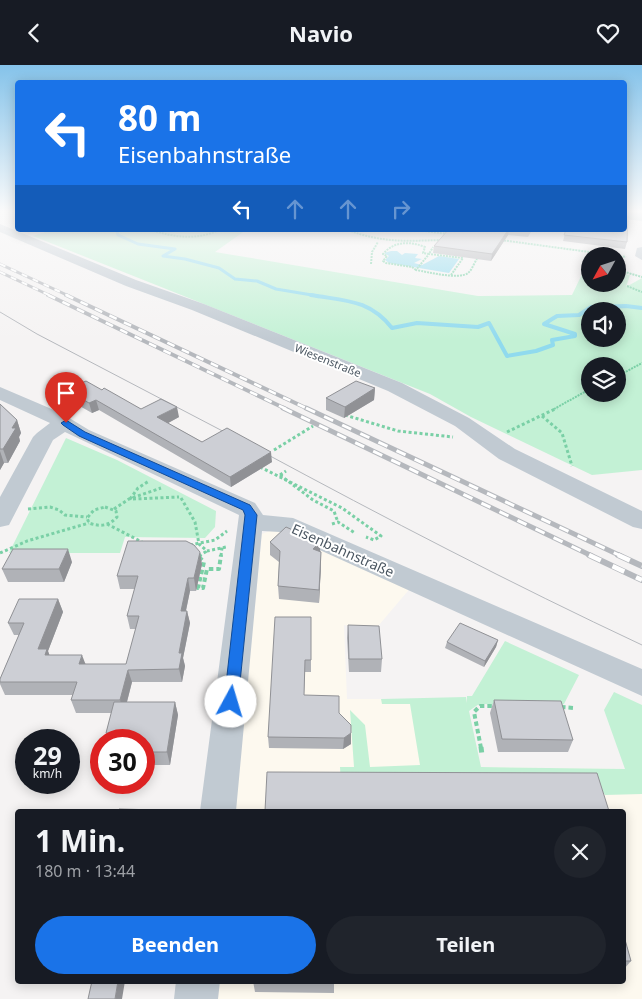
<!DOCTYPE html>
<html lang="de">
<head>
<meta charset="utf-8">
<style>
	body { margin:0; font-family:"Noto Sans",sans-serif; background:#20242c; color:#f1f3f6; height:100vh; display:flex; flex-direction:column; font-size:19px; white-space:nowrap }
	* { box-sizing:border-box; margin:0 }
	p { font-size:16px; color:#9ea1a6 }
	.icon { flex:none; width:28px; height:28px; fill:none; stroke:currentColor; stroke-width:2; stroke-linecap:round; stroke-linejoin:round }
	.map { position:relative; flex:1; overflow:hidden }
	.details { position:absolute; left:15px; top:744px; width:611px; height:175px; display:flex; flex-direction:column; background:#171b24; border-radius:5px; box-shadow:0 2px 12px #0003 }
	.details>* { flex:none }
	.banner { position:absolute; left:15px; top:15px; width:612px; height:152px; border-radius:5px; box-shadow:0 2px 12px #0003; background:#1a73e8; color:#fff; overflow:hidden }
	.needle { width:32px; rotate:230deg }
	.tools { position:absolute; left:581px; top:182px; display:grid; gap:10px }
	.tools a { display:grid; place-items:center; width:45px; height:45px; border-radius:50%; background:#171b24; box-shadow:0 2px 12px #0003; font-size:25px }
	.speed { position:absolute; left:15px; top:664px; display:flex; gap:10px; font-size:25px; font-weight:700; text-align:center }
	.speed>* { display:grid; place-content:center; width:65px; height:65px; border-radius:50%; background:#171b24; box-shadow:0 2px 12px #0003; line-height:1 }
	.speed small { font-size:12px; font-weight:400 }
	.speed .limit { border:8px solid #d22; background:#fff; color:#111 }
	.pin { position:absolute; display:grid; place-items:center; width:42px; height:42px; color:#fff; margin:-51px -21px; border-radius:50% 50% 50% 0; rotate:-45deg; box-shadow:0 0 5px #0007 }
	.pin .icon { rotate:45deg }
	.me { position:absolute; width:55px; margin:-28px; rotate:6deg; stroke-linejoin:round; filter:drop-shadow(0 0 4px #0008) }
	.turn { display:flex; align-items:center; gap:18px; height:105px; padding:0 20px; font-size:22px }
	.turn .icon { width:65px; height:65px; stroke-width:2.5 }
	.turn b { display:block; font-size:35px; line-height:42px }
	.lanes { display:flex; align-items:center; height:48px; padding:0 20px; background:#0003; justify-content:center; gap:25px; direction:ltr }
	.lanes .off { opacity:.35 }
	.round { display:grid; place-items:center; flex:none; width:52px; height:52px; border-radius:26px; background:#20242c }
	.overview { display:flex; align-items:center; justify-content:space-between; height:85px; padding:0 20px }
	h1 { font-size:30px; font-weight:700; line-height:38px }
	.button { display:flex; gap:10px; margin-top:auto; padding:10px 20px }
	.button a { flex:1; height:58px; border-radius:30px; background:#1a73e8; color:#fff; font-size:20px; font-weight:700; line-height:58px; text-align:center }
	.button a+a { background:#20242c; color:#f1f3f6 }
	header { display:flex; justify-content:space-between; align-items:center; height:65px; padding:0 20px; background:#171b24; font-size:22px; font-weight:700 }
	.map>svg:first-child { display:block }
	.commercial { fill:#fdf9ef }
	.green { fill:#c3f1d5; fill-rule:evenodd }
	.water { fill:#90daee }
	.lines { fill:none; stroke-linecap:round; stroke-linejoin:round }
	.stream-far1 { stroke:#90daee; stroke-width:3 }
	.stream { stroke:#90daee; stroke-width:4 }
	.path-far3 { stroke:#7ad0a6; stroke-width:2; stroke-dasharray:2 1; stroke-linecap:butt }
	.path-far2 { stroke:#7ad0a6; stroke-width:3; stroke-dasharray:3 2.5; stroke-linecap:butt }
	.path-far1 { stroke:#7ad0a6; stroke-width:4; stroke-dasharray:4.5 3; stroke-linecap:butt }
	.path { stroke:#7ad0a6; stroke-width:5; stroke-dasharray:5.5 4; stroke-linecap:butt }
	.minor { fill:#c1cad2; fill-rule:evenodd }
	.tram { stroke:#b5b8bd; stroke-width:1 }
	.rail-far3-casing { stroke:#b5b8bd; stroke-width:3 }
	.rail-far2-casing { stroke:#b5b8bd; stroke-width:4 }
	.rail-far1-casing { stroke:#b5b8bd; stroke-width:5 }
	.rail-casing { stroke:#b5b8bd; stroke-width:6 }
	.rail-far3 { stroke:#fff; stroke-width:2; stroke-dasharray:6; stroke-linecap:butt }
	.rail-far2 { stroke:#fff; stroke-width:2.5; stroke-dasharray:8; stroke-linecap:butt }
	.rail-far1 { stroke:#fff; stroke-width:3; stroke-dasharray:10; stroke-linecap:butt }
	.rail { stroke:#fff; stroke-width:4.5; stroke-dasharray:13; stroke-linecap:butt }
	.path-bridge { stroke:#7ad0a6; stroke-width:3; stroke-dasharray:3 2.5; stroke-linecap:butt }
	.wall { fill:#b0b2b7 }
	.shaded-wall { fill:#909195 }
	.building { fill:#cdcfd5; stroke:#909195 }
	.route { fill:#1a73e8; stroke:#114b97 }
	.labels { text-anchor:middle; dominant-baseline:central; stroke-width:4; stroke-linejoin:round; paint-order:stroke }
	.far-street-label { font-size:11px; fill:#4a5661; stroke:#fff }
	.street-label { font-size:14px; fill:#4a5661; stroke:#fff }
</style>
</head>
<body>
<header><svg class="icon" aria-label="back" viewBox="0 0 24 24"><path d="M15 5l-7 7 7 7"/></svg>Navio<svg class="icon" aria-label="heart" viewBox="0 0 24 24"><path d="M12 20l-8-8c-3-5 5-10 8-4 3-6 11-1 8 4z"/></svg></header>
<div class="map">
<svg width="642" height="934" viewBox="0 0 642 934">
	<rect width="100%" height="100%" fill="#f5f3f3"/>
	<path class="commercial" d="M277 463 413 520 373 567 344 560 347 634H410L481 702 625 704 635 729H642V934H215L216 916H624V746H234L262 469Z"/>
	<path class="green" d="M51 165H246L215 187 478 231 572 230 585 203 590 204V219H618V208L630 210 626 222 642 213V405L592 410 471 352 430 329 33 171ZM590 246H618V274H590ZM590 301H618V329H590Z
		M66 373 117 395 216 446 215 462 205 473 125 472 120 488H9Z
		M505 576 579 610 564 639 561 640 479 639 469 646 481 702 625 704 604 645 614 627 642 640V729L605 730 603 727 341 720 340 702H354L350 645 365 660 370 702 420 700 410 639H382L381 634 466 632 467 638V631H472Z"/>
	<path class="water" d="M391 186H397L402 190 405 188 418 189 415 193 422 194 414 198 422 200 439 191 459 194 449 208 389 198 385 195 389 191 384 188Z"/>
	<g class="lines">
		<path class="stream-far1" d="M114 165 117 166 118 170 138 179 175 184 163 191 185 194 219 203 235 214 257 216 276 224 318 231"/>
		<path class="stream" d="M311 230C345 236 369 234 392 263L417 258 478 262 489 258 507 291 536 286 553 280 552 275 575 271V269L544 259 557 251 579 250 591 242 626 241 642 243"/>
		<path class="path-far3" d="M150 165C175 172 195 176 219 165
			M348 165C383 178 405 176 441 175
			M416 165 448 169
			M501 175 626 192
			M371 199 372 187 378 177
			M416 205 412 202 386 198 383 196 387 191 383 189C394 176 410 176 425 182L423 188 429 189 433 182
			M618 205 642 212
			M451 210 463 193 429 189 416 205C428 207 459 215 468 208 472 205 474 198 477 194
			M627 221 642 227
			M618 311 642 298
			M554 344 590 324"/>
		<path class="path-far2" d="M345 350 398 366 453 372
			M542 351 562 368 572 401
			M507 367 557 343
			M274 385 313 361
			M260 402 342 443 381 471 374 475 366 472
			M280 410 286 406
			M181 433 195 457 199 479 207 486 226 482
			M130 434 138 423 149 416
			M133 434 179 432
			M105 442 116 446 117 452C109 461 100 462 89 458L87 453 94 445Z
			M28 444 50 442 59 445 65 450 87 452
			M114 444 129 434 161 423
			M336 452 338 457
			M107 459 142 477
			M332 459 338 457 355 468
			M190 480 215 475 227 466
			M0 488 27 476 89 458
			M199 491 207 486
			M221 491 222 482"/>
		<path class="path-far1" d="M197 492 201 490
			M199 492 204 497 198 523H203L207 504H219L221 490
			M561 642 574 643
			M481 683 474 647 480 641H495"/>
		<path class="path" d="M481 682 482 690"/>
		<path class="minor" d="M625 146 642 148V156L625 154Z
			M0 159 136 215 204 239 402 318 469 353 515 384 642 446V464L633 462 499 394 455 361 388 326 192 245 126 221 0 167Z
			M642 182V195L635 191 637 183Z
			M0 322 61 348 89 365 255 438 263 450 293 453 642 604V631L280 467 262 466 236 746H200L239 450 65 367 53 375 9 460 0 462V432L33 372 37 368 50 358 0 335Z
			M176 916H220L218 934H174Z"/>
		<path class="tram" d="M0 247 37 269 234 372
			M259 385C385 453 512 519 642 580"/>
		<g class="rail-far3-casing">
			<path id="rail-far3" d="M0 199 69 231
				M0 207 51 231"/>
		</g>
		<g class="rail-far2-casing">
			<path id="rail-far2" d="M48 230 286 344
				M66 230 308 344"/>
		</g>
		<g class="rail-far1-casing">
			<path id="rail-far1" d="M283 343 592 491
				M306 343 621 491"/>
		</g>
		<g class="rail-casing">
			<path id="rail" d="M589 490 642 515
				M618 490 642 501"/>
		</g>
		<use href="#rail-far3" class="rail-far3"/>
		<use href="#rail-far2" class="rail-far2"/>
		<use href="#rail-far1" class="rail-far1"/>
		<use href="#rail" class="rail"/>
		<path class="path-bridge" d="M280 410 313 435 334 446 336 452"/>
	</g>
	<path class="wall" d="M448 165H532L528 172 508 170 491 196 433 188 434 181Z
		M566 165 627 177 625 184 563 176Z
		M375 323 374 335 344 353 326 345V333Z
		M66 325H102L141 344 179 352 168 358 202 377 272 397 231 422 99 345 92 348 69 335Z
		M0 339 17 355 21 368 19 372 20 376 8 398H4L0 405Z
		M270 477H320L321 500 319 538 279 534 278 521 279 497 270 490Z
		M72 497 64 517H8L2 504Z
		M202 499 196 526H190L186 546H187L190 558 183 593 185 601 182 617H132L127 637H175L178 650 170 700H144V675H109L106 668 112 648H76L71 635 73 630H5L0 619V614L19 570H14L8 558 58 534 63 547 48 586 49 590 86 599H126L136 564H130L127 551 135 524H120L117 511Z
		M311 552V607H305L304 630 339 648 351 668V679L343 684 269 683 268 672Z
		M348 560 382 594 381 607H349L347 573Z
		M498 575 496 582 484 602 445 583 447 577Z
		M494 635 573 675 568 687H498L490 648Z
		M624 871 631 896 624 904Z
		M253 916H362V917H334V928L255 927Z"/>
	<path class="shaded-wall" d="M508 165H509L508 170 491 196 492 189Z
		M375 323 374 335 344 353 345 342Z
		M96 335 99 345 92 348 89 338Z
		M177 342 179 352 159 363 157 352Z
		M17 355 21 368 19 372 20 376 8 398 3 384 12 363Z
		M0 386 4 398 0 405Z
		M271 387 272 397 231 422 230 412Z
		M320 477V489L313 484Z
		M68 484 72 497 64 517 59 504Z
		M200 487 202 499 196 526 194 513Z
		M321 487V500L319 538V525Z
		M188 513 190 526 183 559 181 546Z
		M58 534 63 547 48 586 52 597 38 584Z
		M187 546 190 558 183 593 185 601 182 617 179 604V588Z
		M498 575 496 582 484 602 485 596Z
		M82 590 87 603 79 599Z
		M128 605 132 617 124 648 120 635Z
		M175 637 178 650 170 700 167 687Z
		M351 668V679L343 684 344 673Z
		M118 916H125L122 934H115Z"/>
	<path class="building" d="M625 151H628L627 177 564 170 566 165H625Z
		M448 165H508L492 189 434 181Z
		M86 316 102 325 104 323 141 344 161 334 177 342 157 352 202 377 227 363 271 387 230 412 96 335 89 338 66 325Z
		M356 316 375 323 345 342 326 333Z
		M0 339 17 355 12 363H16L3 384H0Z
		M286 462 320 477 313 484 321 487 319 525 278 521 280 486 270 477Z
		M128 476H186L194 480 200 487 194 513H188L181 546H187L179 588H182L179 604 128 605 120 635H71L77 617H0V614L24 558H8L19 534H58L38 584H47L45 590H82L79 599H126L139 551H127L138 511H117Z
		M13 484H68L59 504H2Z
		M275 552H311V595H305L304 630 339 631V648L351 660V668L344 673 268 672Z
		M460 558 498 575 485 596 447 577Z
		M348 560 379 561 382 594H349Z
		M494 635 561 636 573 675 502 674Z
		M114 637H175L167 687H144V675H109L111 668H106Z
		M267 707 597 708 609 746H265Z
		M119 744 158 745V746H118Z
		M624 871 631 896H624Z
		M92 916H118L115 934H88Z
		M253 916H334V918H253Z"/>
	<linearGradient id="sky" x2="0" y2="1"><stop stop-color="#85c3ea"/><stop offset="0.53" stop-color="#fafafa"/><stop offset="1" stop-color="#fafafa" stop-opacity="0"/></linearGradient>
	<rect width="642" height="276" fill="url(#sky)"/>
	<path class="route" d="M66 355 85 367 250 440 257 450 238 637 236 641 231 643 226 641 224 637 245 450 243 445 79 371 63 360 61 358Z"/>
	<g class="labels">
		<g class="far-street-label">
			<text transform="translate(328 295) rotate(22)">Wiesenstraße</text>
		</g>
		<g class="street-label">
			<text transform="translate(343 485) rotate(24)">Eisenbahnstraße</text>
		</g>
	</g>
</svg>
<div class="tools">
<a><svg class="needle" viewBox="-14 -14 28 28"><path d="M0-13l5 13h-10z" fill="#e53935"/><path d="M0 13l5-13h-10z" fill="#9ea1a6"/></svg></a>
<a><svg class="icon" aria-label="sound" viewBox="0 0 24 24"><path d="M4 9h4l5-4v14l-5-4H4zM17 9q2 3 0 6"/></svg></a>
<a><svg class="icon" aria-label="layers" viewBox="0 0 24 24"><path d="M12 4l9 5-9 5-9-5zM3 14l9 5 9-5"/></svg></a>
</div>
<div class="speed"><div>29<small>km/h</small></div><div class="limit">30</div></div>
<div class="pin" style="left:66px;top:358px;background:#d93025"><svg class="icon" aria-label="arrive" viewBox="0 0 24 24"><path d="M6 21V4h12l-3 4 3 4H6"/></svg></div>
<svg class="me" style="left:231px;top:637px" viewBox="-20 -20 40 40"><circle r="19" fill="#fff"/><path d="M0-13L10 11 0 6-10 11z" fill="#1a73e8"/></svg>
<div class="banner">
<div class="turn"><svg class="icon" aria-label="left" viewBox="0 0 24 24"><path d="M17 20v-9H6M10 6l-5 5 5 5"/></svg><div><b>80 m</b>Eisenbahnstraße</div></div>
<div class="lanes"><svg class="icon" aria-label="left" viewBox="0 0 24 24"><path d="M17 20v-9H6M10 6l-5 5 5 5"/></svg><svg class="icon off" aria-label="ahead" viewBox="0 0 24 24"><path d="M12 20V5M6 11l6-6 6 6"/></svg><svg class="icon off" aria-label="ahead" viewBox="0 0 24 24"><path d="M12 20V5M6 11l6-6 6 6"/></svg><svg class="icon off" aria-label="right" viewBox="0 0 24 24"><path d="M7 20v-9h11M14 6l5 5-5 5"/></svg></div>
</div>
<section class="details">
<div class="overview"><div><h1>1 Min.</h1><p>180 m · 13:44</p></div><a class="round"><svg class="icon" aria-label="close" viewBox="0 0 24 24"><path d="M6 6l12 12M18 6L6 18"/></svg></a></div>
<div class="button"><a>Beenden</a><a>Teilen</a></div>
</section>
</div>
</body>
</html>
